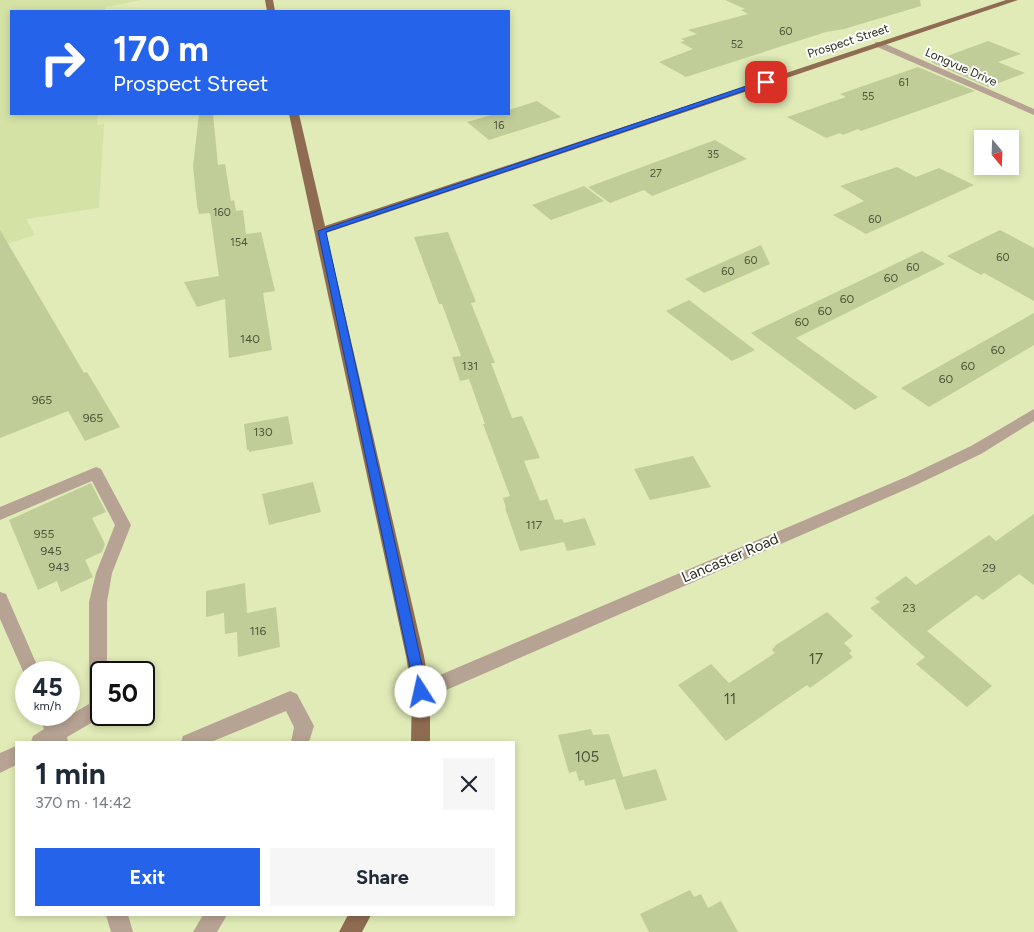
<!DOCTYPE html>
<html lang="en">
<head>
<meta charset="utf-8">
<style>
	body { margin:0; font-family:Figtree,sans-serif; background:#f6f6f7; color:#1f2937; height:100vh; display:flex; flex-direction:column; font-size:19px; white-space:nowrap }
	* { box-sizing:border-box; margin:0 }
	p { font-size:16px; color:#747a83 }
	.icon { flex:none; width:28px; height:28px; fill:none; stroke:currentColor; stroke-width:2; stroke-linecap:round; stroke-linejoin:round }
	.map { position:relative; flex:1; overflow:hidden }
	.side { position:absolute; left:15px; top:741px; width:500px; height:175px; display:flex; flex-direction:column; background:#fff; border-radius:0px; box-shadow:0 2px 8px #0003 }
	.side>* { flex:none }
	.hud { position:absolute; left:10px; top:10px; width:500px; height:105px; border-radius:0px; box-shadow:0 2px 8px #0003; background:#2563eb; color:#fff; overflow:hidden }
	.needle { width:32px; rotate:161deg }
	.fabs { position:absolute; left:974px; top:130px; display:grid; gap:10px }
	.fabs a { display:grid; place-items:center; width:45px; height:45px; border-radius:0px; background:#fff; box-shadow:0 2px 8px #0003; font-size:25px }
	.speed { position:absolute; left:15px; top:661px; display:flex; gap:10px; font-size:25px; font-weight:700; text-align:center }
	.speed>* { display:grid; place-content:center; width:65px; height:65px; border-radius:50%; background:#fff; box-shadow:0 2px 8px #0003; line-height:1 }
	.speed small { font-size:12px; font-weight:400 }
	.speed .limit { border:2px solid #111; border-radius:8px; background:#fff; color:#111 }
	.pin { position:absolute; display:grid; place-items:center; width:42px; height:42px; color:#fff; margin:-21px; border-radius:10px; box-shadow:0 2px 8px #0006 }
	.me { position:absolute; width:55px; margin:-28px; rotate:350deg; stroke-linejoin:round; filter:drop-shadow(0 0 4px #0008) }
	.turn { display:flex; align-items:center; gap:18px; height:105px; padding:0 20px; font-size:22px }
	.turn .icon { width:65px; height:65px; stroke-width:2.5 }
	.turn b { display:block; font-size:35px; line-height:42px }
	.round { display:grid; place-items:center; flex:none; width:52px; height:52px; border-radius:0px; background:#f6f6f7 }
	.head { display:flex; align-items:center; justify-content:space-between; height:85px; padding:0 20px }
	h1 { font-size:30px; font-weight:700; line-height:38px }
	.primary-button { display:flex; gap:10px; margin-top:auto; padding:10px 20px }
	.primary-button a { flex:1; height:58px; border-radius:0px; background:#2563eb; color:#fff; font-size:20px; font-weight:700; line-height:58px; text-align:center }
	.primary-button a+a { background:#f6f6f7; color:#1f2937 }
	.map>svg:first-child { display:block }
	.built { fill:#d5e2a6 }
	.building { fill:#c1cd99 }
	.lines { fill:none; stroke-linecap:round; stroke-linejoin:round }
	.minor { fill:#b7a394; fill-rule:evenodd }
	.major { fill:#8f6c51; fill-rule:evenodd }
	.route { fill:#2563eb; stroke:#184099 }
	.labels { text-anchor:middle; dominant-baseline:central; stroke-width:4; stroke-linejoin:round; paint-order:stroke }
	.far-number-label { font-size:11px; fill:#4f5539 }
	.far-street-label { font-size:12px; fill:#292d19; stroke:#fff }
	.number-label { font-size:12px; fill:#4f5539 }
	.street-label { font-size:15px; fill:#292d19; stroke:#fff }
	.near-number-label { font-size:15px; fill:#4f5539 }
</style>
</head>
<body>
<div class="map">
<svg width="1034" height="932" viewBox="0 0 1034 932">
	<rect width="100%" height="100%" fill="#e0ebb7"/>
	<path class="built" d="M0 0H142L106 7 105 11H11V114H98L97 125 104 124 99 208 26 219 35 235 0 246Z"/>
	<path class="building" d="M725 0H920L921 6 844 29 826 32 686 77 659 62 693 49 680 42 685 41 681 39 697 34 688 30 748 14 741 10 745 9Z
		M988 41 1021 54 998 62 1025 73 988 87 931 62Z
		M918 67 975 91 861 131 858 129 843 135 840 133 826 138 787 117 846 97 840 94Z
		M537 101 561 117 489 140 467 122 495 114H509V110Z
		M199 114H213L218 165 225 164 231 201 234 200 236 211 243 210 246 234 261 232 275 291 263 293 272 350 229 358 225 299 197 307 184 282 219 276 210 213 199 214 197 205 193 166Z
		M715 140 747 159 652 196 644 190 610 203 588 187Z
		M897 167 916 177 939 168 974 185 866 234 833 215 864 201 840 186Z
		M584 186 604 201 551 220 532 205Z
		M0 230 84 373 87 372 120 427 85 441 68 411 0 438Z
		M1000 230 1034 248V301L984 273 981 275 947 256Z
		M448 232 476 302 471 303 495 363H491L512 418 522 416 540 458 524 461 540 501 547 499 555 520 562 519 564 523 585 518 596 545 567 551 564 542 520 551 505 508H506L503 498 510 496 483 424H485L469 379 460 381 452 357 461 356 442 304H439L414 237Z
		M761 245 770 264 704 293 685 279Z
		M922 251 945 264 796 338 878 397 855 410 751 333Z
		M689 300 755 350 732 361 666 311Z
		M1034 313V345L929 407 901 388Z
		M288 416 293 444 249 452V450H247L244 424Z
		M693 456 711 487 650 500 634 469Z
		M313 482 321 512 269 525 262 494Z
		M91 483 106 512 92 518 105 544 102 552 85 560 93 577 61 592 57 581 38 590 9 520Z
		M1034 514V585L1019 574 983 600 976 595 927 631 992 686 967 707 916 664 925 657 870 608 880 602 875 598 906 576 916 585 989 535 996 541Z
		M245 583 247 613 276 607 280 647 238 657 237 632 225 634 224 613 206 617V591Z
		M827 612 853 636 844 643 852 651 849 653 853 657 810 688 807 685 726 741 678 685 711 664 729 683 775 653 772 650 776 645Z
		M591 729 593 735 609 734 623 777 656 769 667 800 625 810 615 779 585 786 584 780 579 781 576 771 569 773 558 735Z
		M690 890 694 897 701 894 708 908 721 901 738 932H649L640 914Z"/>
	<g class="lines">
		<path class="minor" d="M875 42H881L1034 109V115L875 46Z
			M1034 409V421L981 454 916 485 428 698 421 700 414 698 412 692 414 686 906 477 971 446Z
			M96 467 101 469 131 525 112 573 107 602V672H101V715H105L67 737 68 742H31L33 736 44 729 39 715H57L60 721 89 704V602L96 573 115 525 92 481 0 520V507Z
			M0 592 6 594 40 672H26V678L0 619Z
			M290 691 297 694 314 726 309 742H291L294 727 286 711 211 742H181L183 736Z
			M16 746V765L0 773V753Z
			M106 915H128L133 932H111Z
			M203 915H227L217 932H193Z"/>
		<path class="major" d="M265 0H273L275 11H267Z
			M1006 0H1018L326 233 424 656 430 692V742H411L412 692 406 656 289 114H299L325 226Z
			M348 915H371L362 932H339Z"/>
	</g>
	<path class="route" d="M764 80 770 82 326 232 428 692 426 696 421 698 416 696 318 231Z"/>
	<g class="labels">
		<g class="far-number-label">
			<text x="786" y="31">60</text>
			<text x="737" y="44">52</text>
			<text x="904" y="82">61</text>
			<text x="868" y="96">55</text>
			<text x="499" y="125">16</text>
			<text x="713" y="154">35</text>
			<text x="656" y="173">27</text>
			<text x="222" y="212">160</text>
			<text x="875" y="219">60</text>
			<text x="239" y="242">154</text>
			<text x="1003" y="257">60</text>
			<text x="751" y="260">60</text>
			<text x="913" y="267">60</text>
			<text x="728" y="271">60</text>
		</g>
		<g class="far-street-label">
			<text transform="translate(848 41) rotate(-18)">Prospect Street</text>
			<text transform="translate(961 67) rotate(24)">Longvue Drive</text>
		</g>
		<g class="number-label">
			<text x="891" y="278">60</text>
			<text x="847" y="299">60</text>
			<text x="825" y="311">60</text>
			<text x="802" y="322">60</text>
			<text x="250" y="339">140</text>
			<text x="998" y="350">60</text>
			<text x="470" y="366">131</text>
			<text x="968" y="366">60</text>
			<text x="946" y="379">60</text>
			<text x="42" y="400">965</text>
			<text x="93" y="418">965</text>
			<text x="263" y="432">130</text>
			<text x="534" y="525">117</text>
			<text x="44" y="534">955</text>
			<text x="51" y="551">945</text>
			<text x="59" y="567">943</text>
			<text x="989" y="568">29</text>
			<text x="909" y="608">23</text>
			<text x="258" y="631">116</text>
		</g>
		<g class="street-label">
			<text transform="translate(730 558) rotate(-23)">Lancaster Road</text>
		</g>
		<g class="near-number-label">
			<text x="816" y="659">17</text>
			<text x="730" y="699">11</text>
			<text x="587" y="757">105</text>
		</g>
	</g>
</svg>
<div class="fabs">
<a><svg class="needle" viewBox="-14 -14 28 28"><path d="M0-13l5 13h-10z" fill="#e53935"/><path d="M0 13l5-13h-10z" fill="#747a83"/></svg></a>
</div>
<div class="speed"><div>45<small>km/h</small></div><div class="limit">50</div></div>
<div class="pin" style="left:766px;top:82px;background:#d93025"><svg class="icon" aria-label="arrive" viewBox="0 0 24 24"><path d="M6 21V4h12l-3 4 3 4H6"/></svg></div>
<svg class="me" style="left:421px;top:692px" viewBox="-20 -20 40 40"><circle r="19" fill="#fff"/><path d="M0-13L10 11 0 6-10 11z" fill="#2563eb"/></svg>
<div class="hud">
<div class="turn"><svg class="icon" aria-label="right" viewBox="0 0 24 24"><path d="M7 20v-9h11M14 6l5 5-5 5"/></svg><div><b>170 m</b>Prospect Street</div></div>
</div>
<section class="side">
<div class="head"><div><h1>1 min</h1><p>370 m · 14:42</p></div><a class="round"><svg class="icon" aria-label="close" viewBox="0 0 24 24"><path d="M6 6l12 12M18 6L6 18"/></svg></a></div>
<div class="primary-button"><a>Exit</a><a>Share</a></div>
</section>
</div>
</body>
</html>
